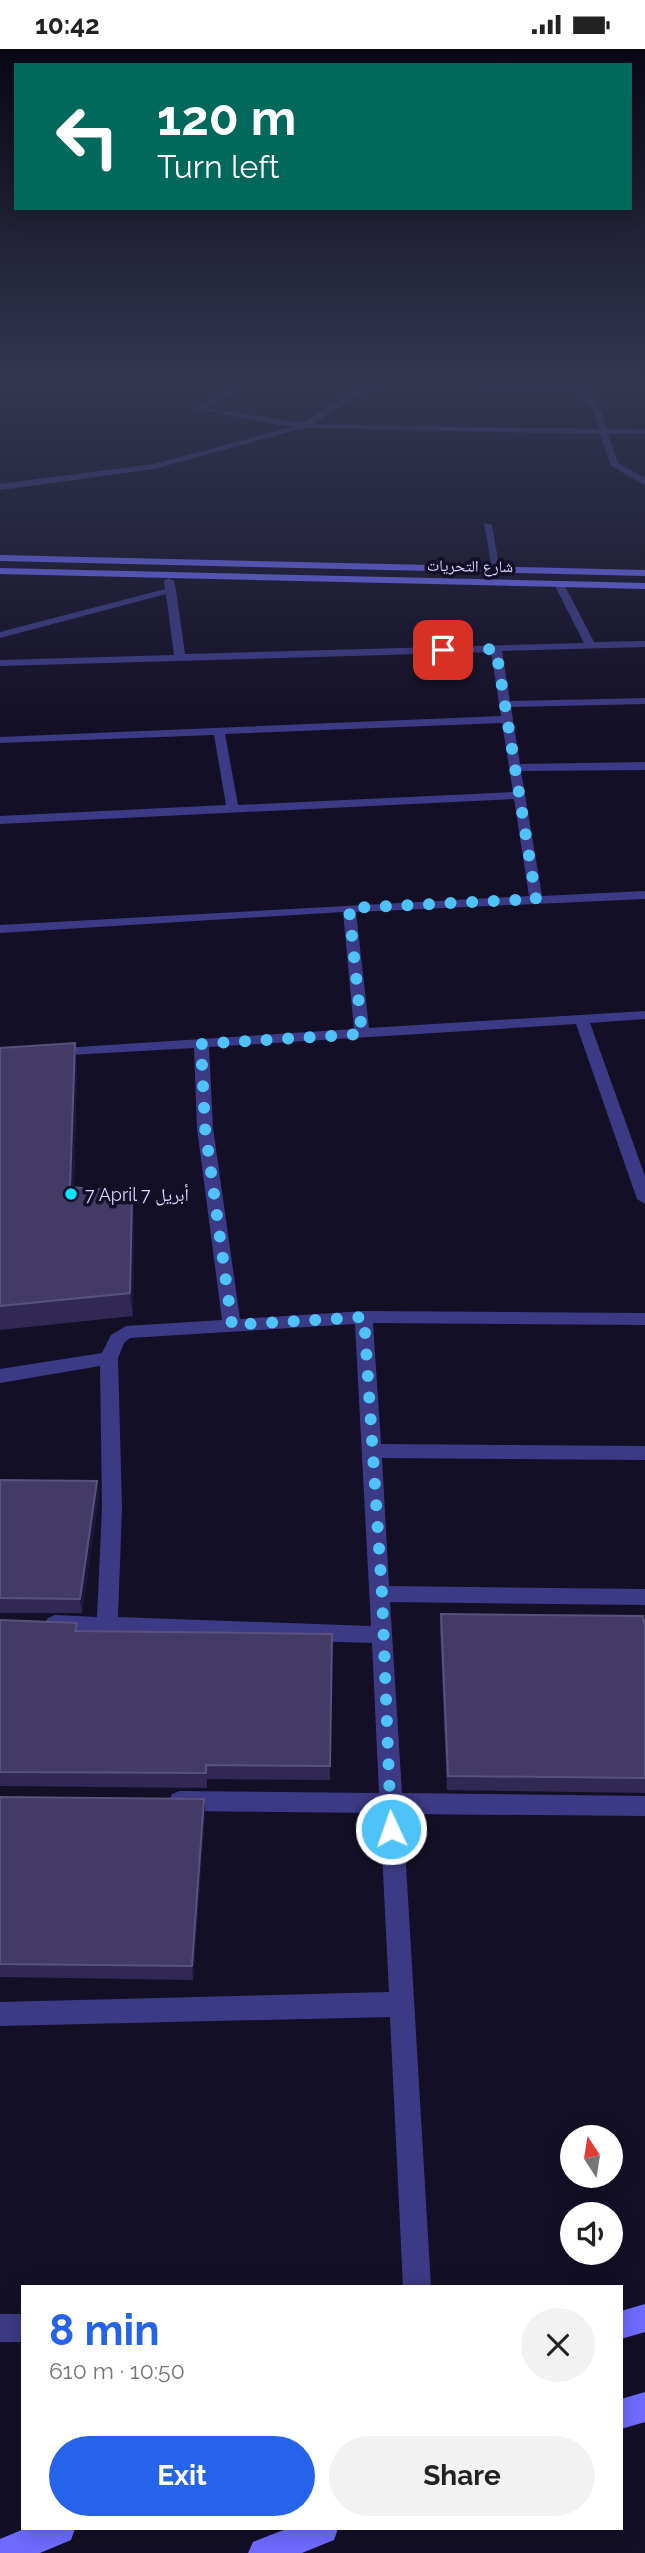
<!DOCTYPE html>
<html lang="en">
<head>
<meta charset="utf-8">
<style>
	body { margin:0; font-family:Raleway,"Noto Naskh Arabic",sans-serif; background:#f2f2f2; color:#222; height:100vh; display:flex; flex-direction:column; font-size:26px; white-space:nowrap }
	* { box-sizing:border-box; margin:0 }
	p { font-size:23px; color:#767676 }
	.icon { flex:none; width:38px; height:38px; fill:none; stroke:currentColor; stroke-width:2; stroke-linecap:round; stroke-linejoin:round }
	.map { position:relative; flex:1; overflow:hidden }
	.details { position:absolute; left:21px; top:2236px; width:602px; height:245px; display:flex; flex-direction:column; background:#fff; border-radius:0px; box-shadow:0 4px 18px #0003 }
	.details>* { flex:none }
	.banner { position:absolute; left:14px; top:14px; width:618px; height:147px; border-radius:0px; box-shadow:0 4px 18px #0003; background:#00695c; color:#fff; overflow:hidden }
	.needle { width:46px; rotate:348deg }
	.buttons { position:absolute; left:560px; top:2076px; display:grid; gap:14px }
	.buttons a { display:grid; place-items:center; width:63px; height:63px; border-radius:50%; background:#fff; box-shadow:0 4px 18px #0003; font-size:35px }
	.pin { position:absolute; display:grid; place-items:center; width:60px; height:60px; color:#fff; margin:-30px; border-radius:14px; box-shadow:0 4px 10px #0006 }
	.me { position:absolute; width:77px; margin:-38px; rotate:357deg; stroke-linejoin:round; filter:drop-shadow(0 0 5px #0008) }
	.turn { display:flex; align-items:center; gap:24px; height:147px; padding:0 28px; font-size:32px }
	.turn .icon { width:91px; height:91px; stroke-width:2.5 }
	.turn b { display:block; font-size:49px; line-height:60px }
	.round { display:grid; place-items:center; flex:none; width:74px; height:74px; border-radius:37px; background:#f2f2f2 }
	.summary { display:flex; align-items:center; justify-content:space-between; height:119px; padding:0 28px }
	h1 { font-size:42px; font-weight:700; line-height:52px; color:#2563eb }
	.cta { display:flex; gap:14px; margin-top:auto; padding:14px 28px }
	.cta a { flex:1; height:80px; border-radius:42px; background:#2563eb; color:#fff; font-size:28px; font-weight:700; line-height:80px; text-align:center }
	.cta a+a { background:#f2f2f2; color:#222 }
	.status { display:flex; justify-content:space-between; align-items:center; height:49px; padding:0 35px; background:#fff; direction:ltr }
	.status svg { height:19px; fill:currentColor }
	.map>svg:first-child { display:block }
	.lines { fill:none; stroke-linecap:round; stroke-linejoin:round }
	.street { fill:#3d3a85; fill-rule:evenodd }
	.secondary { fill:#6f6bff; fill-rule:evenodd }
	.wall { fill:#312854 }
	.shaded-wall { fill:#1d163a }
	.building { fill:#433a66; stroke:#5a527e; stroke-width:2 }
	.route { stroke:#4fc3f7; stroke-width:12; stroke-dasharray:0 21.6 }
	.poi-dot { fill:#00e5ff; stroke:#130f26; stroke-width:2.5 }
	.labels { text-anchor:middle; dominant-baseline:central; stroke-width:7; stroke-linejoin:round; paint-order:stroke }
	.far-street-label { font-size:16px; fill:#d9d4ff; stroke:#130f26 }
	.poi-label { font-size:18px; fill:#d9d4ff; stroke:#130f26; text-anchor:start }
</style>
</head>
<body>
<div class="status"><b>10:42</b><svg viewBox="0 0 49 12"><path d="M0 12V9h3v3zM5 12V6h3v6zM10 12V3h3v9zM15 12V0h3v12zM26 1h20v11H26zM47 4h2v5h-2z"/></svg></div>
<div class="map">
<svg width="645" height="2504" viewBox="0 0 645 2504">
	<rect width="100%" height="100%" fill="#130f26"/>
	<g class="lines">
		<path class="street" d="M244 331H253L207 359 302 374 373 332 448 331 578 336 576 331H582L601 362 607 380 645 381V385H608L618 414 645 429V436L611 417 600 385 303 379 154 420 0 441V435L154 415 292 378 195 360ZM428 334 581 340 593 362 599 380 312 375 375 336Z
			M484 474 492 476 500 522 492 520Z
			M169 529 174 532 176 541 185 605 584 594 554 535 559 532 564 535 594 593 645 592V598L502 602 510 652 645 649V655L511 658 520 715 645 713V721L521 722 542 847 645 842V850L356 863 369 979 645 962V970L590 974 645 1127V1155L637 1150 576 975 209 998 213 1079 240 1270 364 1262 645 1264V1276L373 1274 381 1395 645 1397V1411L382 1409 389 1537 645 1540V1556L390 1553 402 1744 645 1747V1767L403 1765 431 2238H403L390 1968 0 1977V1953L389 1943 380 1764 180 1762 172 1759 169 1752 172 1745 180 1742 379 1744 372 1594 55 1584 48 1581 44 1575 48 1569 55 1566 97 1568 102 1459 100 1317 0 1334V1320L102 1304 111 1286 126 1277 222 1271 197 1079 194 999 52 1007 45 1003 47 1000 354 980 343 863 0 884V876L529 847 514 750 0 775V767L226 756 214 686 0 694V688L501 667 491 603 0 617V611L174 606 166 545 0 589V583L165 540 164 532ZM502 674 513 743 238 756 225 685ZM355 1275 371 1577 118 1568 122 1459 118 1309 124 1294 130 1289Z
			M0 2265H23V2293H0Z"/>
		<path class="secondary" d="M0 506 645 521V527L0 512Z
			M0 519 645 534V540L0 525Z
			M645 2255V2283L621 2290V2262Z
			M645 2343V2373L621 2380V2350Z
			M24 2480H75L71 2491 40 2504H0V2490Z
			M286 2480H338L334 2491 302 2504H248L253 2493Z"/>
	</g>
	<path class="wall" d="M0 999 77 1017 74 1138 134 1166 133 1267 0 1281Z
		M0 1431 97 1432 99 1447 82 1564H0Z
		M441 1565 645 1577V1744L447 1741 440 1579Z
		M0 1571 78 1582 332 1585 330 1731 207 1730V1739L0 1737Z
		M0 1748 204 1750 205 1764 193 1931 0 1928Z"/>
	<path class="shaded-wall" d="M75 994 77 1017 73 1161 70 1138Z
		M132 1143 134 1166 133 1267 130 1244Z
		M97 1432 99 1447 82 1564 80 1550Z
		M204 1750 205 1764 193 1931 192 1917Z"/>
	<path class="building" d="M75 994 70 1138 132 1143 130 1244 0 1257V999Z
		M0 1431 97 1432 80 1550 0 1549Z
		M441 1565 643 1567 645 1577V1729L448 1727Z
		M0 1571 77 1574 75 1582 332 1585 330 1717 206 1716V1724L0 1723Z
		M0 1748 204 1750 192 1917 0 1915Z"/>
	<linearGradient id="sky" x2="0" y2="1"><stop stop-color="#0a0815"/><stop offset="0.49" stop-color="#333752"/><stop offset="1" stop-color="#333752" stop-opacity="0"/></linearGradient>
	<rect width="645" height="681" fill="url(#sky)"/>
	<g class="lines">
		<path class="route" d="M391 1780 382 1545 364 1268 232 1276 205 1079 201 995 362 985 349 859 536 850 496 600 443 601"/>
	</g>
	<circle class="poi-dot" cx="71" cy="1145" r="7"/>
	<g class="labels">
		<g class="far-street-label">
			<text transform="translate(470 517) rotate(1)">شارع التحريات</text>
		</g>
		<g class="poi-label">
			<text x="85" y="1145">7 April 7 أبريل</text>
		</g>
	</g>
</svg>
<div class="buttons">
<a><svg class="needle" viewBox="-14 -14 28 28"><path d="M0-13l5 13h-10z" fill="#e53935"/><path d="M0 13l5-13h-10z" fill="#767676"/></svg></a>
<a><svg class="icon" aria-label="sound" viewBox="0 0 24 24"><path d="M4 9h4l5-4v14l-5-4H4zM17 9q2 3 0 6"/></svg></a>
</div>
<div class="pin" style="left:443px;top:601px;background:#d93025"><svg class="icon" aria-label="arrive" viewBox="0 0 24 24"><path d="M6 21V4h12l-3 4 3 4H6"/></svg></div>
<svg class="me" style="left:391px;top:1780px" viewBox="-20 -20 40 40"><circle r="17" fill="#4fc3f7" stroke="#fff" stroke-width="3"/><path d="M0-11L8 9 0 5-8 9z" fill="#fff"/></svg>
<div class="banner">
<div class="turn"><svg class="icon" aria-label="left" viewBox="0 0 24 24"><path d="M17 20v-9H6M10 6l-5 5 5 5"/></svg><div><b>120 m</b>Turn left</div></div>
</div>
<section class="details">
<div class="summary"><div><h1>8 min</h1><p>610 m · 10:50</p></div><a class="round"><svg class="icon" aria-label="close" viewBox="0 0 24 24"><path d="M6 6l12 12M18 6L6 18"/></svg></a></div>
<div class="cta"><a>Exit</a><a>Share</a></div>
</section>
</div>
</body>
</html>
